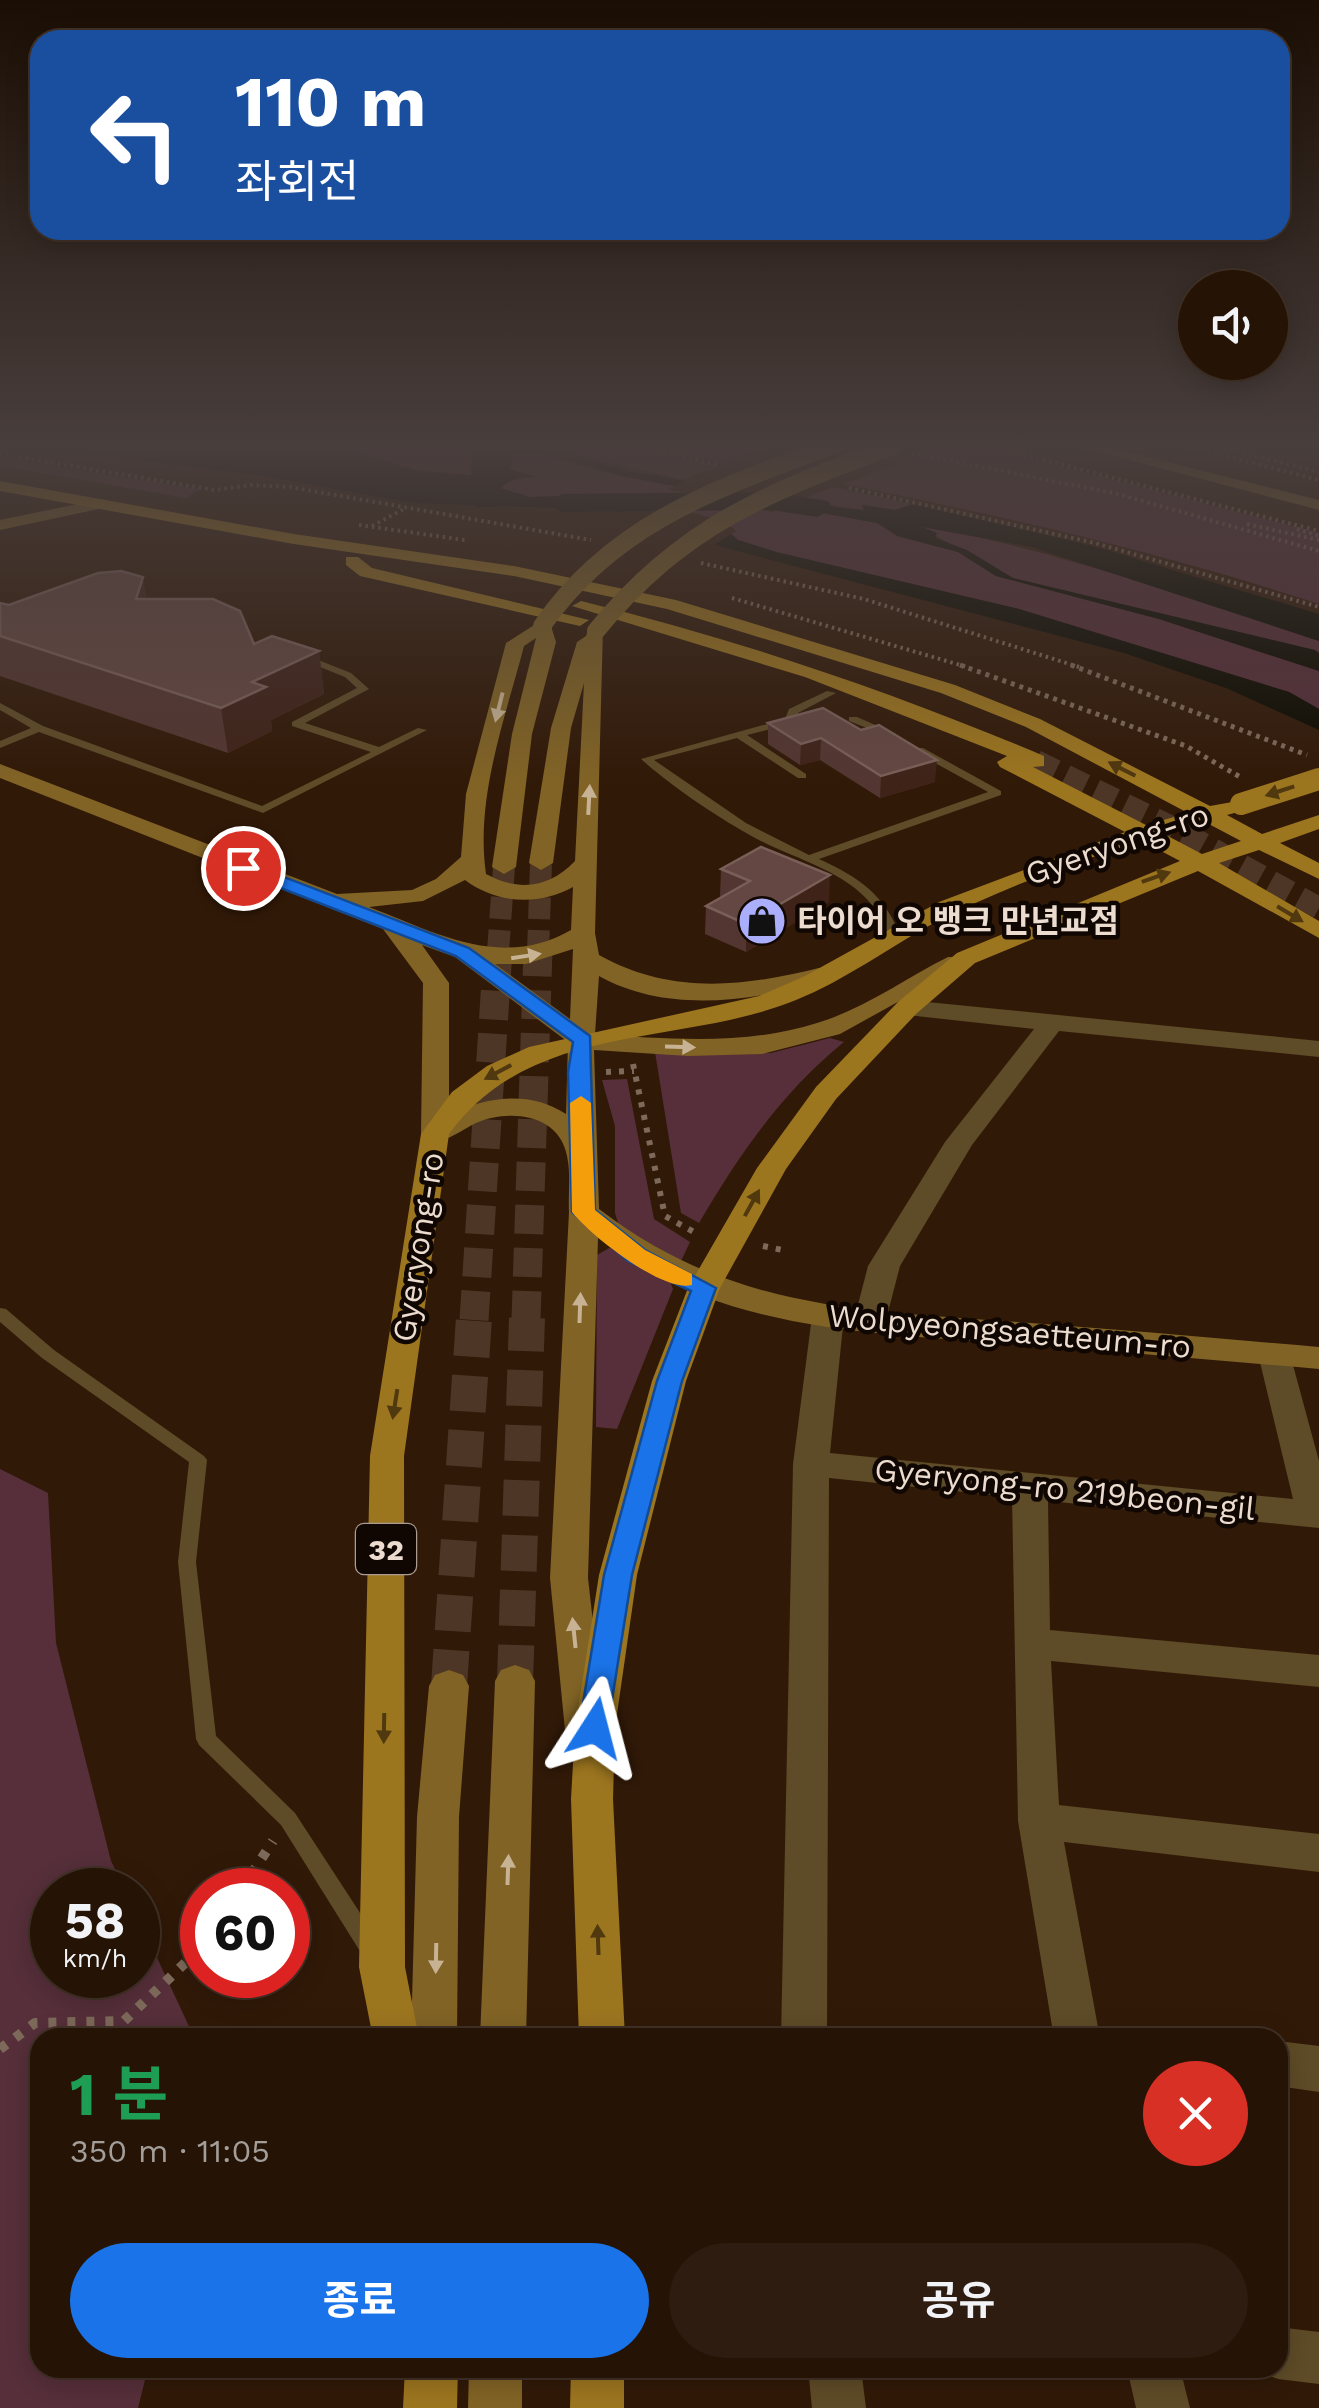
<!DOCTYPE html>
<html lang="ko">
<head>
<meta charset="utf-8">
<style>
	body { margin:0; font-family:"Work Sans","Noto Sans KR",sans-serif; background:#2d1c0f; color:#f1f3f6; height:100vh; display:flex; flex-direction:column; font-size:38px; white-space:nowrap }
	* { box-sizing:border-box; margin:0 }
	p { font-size:32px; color:#a39e9a }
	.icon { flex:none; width:55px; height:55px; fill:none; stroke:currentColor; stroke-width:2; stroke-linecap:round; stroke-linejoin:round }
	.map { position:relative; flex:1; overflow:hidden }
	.sheet { position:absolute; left:30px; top:2028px; width:1258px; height:350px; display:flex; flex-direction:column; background:#251305; border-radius:30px; box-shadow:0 5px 25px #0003,0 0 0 2px #423227 }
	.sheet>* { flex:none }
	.top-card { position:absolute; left:30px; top:30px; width:1260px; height:210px; border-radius:30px; box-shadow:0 5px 25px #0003,0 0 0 2px #423227; background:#1a4fa0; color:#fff; overflow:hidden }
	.fabs { position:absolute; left:1178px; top:270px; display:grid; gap:20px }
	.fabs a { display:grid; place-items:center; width:110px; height:110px; border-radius:50%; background:#251305; box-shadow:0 5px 25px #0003,0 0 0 2px #423227; font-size:50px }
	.speed { position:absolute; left:30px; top:1868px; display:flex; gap:20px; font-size:50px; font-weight:700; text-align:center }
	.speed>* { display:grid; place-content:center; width:130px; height:130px; border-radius:50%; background:#251305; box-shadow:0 5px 25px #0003,0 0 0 2px #423227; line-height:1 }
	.speed small { font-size:25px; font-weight:400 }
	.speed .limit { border:15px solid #d22; background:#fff; color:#111 }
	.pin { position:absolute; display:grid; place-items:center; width:85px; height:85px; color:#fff; margin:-42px; border:5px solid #fff; border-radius:50%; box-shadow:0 2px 10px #0007 }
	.me { position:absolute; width:110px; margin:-55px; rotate:9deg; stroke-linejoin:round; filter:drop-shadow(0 0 8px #0008) }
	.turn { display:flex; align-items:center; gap:35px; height:210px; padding:0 40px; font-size:45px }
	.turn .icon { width:130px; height:130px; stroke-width:2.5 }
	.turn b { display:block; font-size:70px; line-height:85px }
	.round { display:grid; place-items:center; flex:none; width:105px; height:105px; border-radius:52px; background:#2d1c0f }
	.summary { display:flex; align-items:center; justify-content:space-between; height:170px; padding:0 40px }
	h1 { font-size:60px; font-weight:700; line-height:75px; color:#1e9e55 }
	.action { display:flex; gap:20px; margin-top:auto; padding:20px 40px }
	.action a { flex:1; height:115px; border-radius:60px; background:#1a73e8; color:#fff; font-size:40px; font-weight:700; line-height:115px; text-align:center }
	.action a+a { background:#2d1c0f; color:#f1f3f6 }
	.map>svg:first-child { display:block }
	.green { fill:#562f3a }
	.water { fill:#0c0b00 }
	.pier { fill:#311907 }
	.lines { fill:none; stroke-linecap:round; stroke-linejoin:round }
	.river { fill:#0c0b00; fill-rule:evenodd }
	.secondary-tunnel-far2 { stroke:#4d3625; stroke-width:22; stroke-dasharray:22 11; stroke-linecap:butt }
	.secondary-tunnel-far1 { stroke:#4d3625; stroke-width:29; stroke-dasharray:29 14; stroke-linecap:butt }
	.secondary-tunnel { stroke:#4d3625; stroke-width:36; stroke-dasharray:36 19; stroke-linecap:butt }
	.primary-tunnel { stroke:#4d3625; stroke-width:22; stroke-dasharray:22 11; stroke-linecap:butt }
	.path-far3 { stroke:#7e6a5a; stroke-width:4; stroke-dasharray:2.5 4; stroke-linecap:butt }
	.path-far2 { stroke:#7e6a5a; stroke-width:5; stroke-dasharray:4 5; stroke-linecap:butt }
	.path-far1 { stroke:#7e6a5a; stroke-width:6; stroke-dasharray:5 8; stroke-linecap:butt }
	.path { stroke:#7e6a5a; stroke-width:10; stroke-dasharray:8 11; stroke-linecap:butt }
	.lane { fill:#5e4b27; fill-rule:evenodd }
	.street { fill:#5e4b27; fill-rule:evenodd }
	.secondary { fill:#816325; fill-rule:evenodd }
	.primary { fill:#9c751f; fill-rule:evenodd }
	.path-bridge { stroke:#7e6a5a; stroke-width:4; stroke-dasharray:2.5 4; stroke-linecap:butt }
	.secondary-bridge { stroke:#816325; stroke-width:18 }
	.primary-bridge { stroke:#9c751f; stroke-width:22 }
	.wall { fill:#533631 }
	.shaded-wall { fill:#3f2319 }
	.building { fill:#644742; stroke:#795f58; stroke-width:2.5 }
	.oneway { fill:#c7b294 }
	.oneway2 { fill:#50380f }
	.route { fill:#1a73e8; stroke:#114b97; stroke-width:2.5 }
	.slow { fill:#f59e0b }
	.labels { text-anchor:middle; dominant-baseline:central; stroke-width:9; stroke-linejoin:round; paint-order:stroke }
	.shield { fill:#110702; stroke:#aa9c92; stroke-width:2.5 }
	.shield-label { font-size:30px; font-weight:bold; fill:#ecdcd0 }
	.street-label { font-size:32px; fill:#ecdcd0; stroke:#110702 }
	.poi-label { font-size:32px; font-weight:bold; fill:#ecdcd0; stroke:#110702; text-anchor:start }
</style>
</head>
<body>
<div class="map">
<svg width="1319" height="2408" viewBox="0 0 1319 2408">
	<rect width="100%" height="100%" fill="#311907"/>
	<path class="green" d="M328 445H467L496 453C490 460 484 472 475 474 437 484 366 456 328 445Z
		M537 445H624L718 466 683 480Z
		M638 445H771L724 463Z
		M947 445H980L1319 533V604C1164 553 1004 516 844 484Z
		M537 453 620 476 877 523 897 536 958 552 996 576 1159 619 1319 671V709L1289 692 1019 609 776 552 738 540 721 525 602 495 530 497 500 488 503 483 533 476 510 470 513 454Z
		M0 458 200 489 186 498 0 466Z
		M832 487 913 504 895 510 864 505 865 510 799 501Z
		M929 526C1063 554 1190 597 1319 641V653L1013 578 921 528Z
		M830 1038 844 1042C782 1092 739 1155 699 1223L681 1213 655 1052 771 1053Z
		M627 1079 654 1219 690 1242 681 1261 619 1226 615 1213V1126L602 1080Z
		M611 1247 670 1281 673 1289 617 1429 596 1427 597 1255Z
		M0 1469 48 1493 56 1643 111 1861 125 1890H52V1975H138V1917L194 2037 40 2038V2368H148L138 2408H0Z"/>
	<path class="water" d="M15 445H328L417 470 469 475 480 473 496 453 467 445H537L631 471 838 508 864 510 862 505 895 510 913 504 1096 547 1319 614V641L1032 547 922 527 937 533 935 538 967 550 1013 578 1315 650 1319 653V671L1159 619 996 576 958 552 898 536 877 523 620 476 537 453 513 454 510 469 536 477 514 479 500 488 530 497 602 495 721 525 738 540 776 552 1019 609 1289 692 1319 709V730L1226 688 1124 653 722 547 671 523 609 510 412 503 257 475Z"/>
	<path class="pier" d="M695 477 803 497 772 512 668 489Z
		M644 500 723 521 736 531 711 547 670 528 613 516Z"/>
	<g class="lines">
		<path class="river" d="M471 445H499L502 500 498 507H476L472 500Z
			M772 492 828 501 833 508 817 517 772 510 562 512 547 503 562 494Z"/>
		<path class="secondary-tunnel-far2" d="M498 952 504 867
			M538 952 541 863"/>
		<path class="secondary-tunnel-far1" d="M474 1320 498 950
			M526 1320 538 950"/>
		<path class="secondary-tunnel" d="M515 1681 527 1318
			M449 1686 474 1318"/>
		<path class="primary-tunnel" d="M1036 761 1184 833 1319 908"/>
		<path class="path-far3" d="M632 445 718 465
			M986 445 1319 531
			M1183 445 1319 480
			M1211 445 1319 472
			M912 453 1118 494 1319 551
			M0 454 215 490 251 485 290 487 591 540
			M849 488 1095 543 1319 607
			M1247 524 1319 540
			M359 525 465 540
			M372 526 404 509
			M1297 529 1319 536
			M701 563 864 599 1079 667
			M732 598 967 667"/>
		<path class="path-far2" d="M960 665 1186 746 1242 778
			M1071 665 1307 755"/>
		<path class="path-far1" d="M633 1064 665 1216 694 1232
			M606 1072 634 1071
			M763 1246 787 1251"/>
		<path class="path" d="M241 1890 273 1841
			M0 2049 35 2023 124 2021 202 1947"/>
		<path class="lane" d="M303 654 351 673 369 689 305 723 379 747 418 728 427 730 263 813 39 732 0 748V741L31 728 0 710V703L43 726 262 806 371 752 292 726V722L357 688 345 677 300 659V655Z
			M827 691 836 693 798 713 794 723 747 735 806 774V778H798L737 738 654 760 746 823 809 855 988 792 915 752V748H923L1001 791V795L819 859C860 878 884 894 901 937L899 940H891C885 928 881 916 872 905 845 871 795 859 757 839 720 819 672 787 641 759L785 719 789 709Z
			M849 717H857L896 734 887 736 849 721Z
			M0 1308 6 1309 54 1350 204 1456 207 1460 196 1562 216 1736 295 1813 379 1942 382 1949 379 1956 371 1959 363 1956 281 1825 199 1745 196 1739 178 1562 189 1462 42 1358 0 1322Z"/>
		<path class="street" d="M907 1000 1319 1041V1057L1059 1031 972 1145 900 1266 886 1320 881 1328H859L854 1320 868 1266 945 1142 1034 1029 898 1014 894 1008 898 1002Z
			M828 1305 839 1308 844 1316 830 1453 1293 1499 1258 1354 1262 1346H1286L1290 1354 1319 1461V1528L1048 1501 1050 1630 1319 1655V1687L1051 1661 1059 1805 1319 1834V1872L1064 1842 1100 2038H1054L1018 1821 1012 1497 829 1478 827 2038H781L793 1464 812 1316 817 1308Z
			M1278 2041 1319 2046V2092L1278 2086Z
			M1278 2327 1319 2332V2384L1278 2379 1259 2372 1258 2368H1278Z
			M808 2368H861L866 2408H812Z
			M1127 2368H1180L1190 2408H1136Z"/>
		<path class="secondary" d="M1073 445H1100L1319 500V510Z
			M102 499 108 501V507L0 530V520Z
			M542 620 551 626 556 642 532 734 516 867 504 874 492 867 512 734 536 638 524 646C505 719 475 798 486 874 519 892 549 888 575 861L584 683 571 728 553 863 541 870 529 863 551 728 577 642 586 636 589 627H603L595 933 599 955C671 995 742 987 819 968L832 976 828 981C754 1000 669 1015 599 976L595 1034C670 1039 744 1046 817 1023 862 1010 906 978 948 957H966L970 962 840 1034 762 1054 688 1056 594 1050 599 1209C733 1312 869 1311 1031 1323 1127 1330 1223 1339 1319 1347V1369C1225 1361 1131 1353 1037 1345 890 1334 720 1335 598 1238L588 1578 605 1730 599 1742 585 1747 571 1742 565 1730 550 1578 569 1212C568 1194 571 1174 567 1156 559 1113 508 1109 476 1123 459 1131 445 1145 425 1140L421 1134 423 983 383 929 0 778V764L337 894 412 890 436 879 461 857 466 794 506 643ZM465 880C497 904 539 906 573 887L571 930C501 970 437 933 369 907L423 901ZM422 945 455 957 568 1042 566 1114C529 1090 488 1097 449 1114V983ZM573 949 570 1019 495 964H526Z
			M515 1665 529 1670 535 1681 526 2038H480L495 1681 501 1670Z
			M449 1670 463 1675 469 1686 459 1817 457 2038H411L417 1817 429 1686 435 1675Z
			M469 2368H522V2408H468Z"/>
		<path class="primary" d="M0 481 294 534 514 566 676 600 955 685 1040 719 1210 806 1249 799V809L1227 815 1262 834 1319 815V829L1280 843 1319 863V879L1259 850 1219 863 1319 921V938L1198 871 975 963 916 1014 836 1099 786 1169 720 1288 686 1381 637 1575 615 1728 613 1799 625 2038H579L571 1799 575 1728 599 1575 652 1381 688 1288 757 1168 816 1087 898 1002 957 953 1180 861 1142 841C1072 863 1002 888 936 922 889 947 846 980 796 1000 678 1048 532 1020 449 1134L404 1456 405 1967 419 2038H373L359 1967 370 1456 421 1134 452 1092 487 1066 529 1047 759 996 805 976 939 902 1125 832 1000 767 997 762 1007 756 805 677 572 606 581 601C740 640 893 692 1044 756V766L1033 767 1146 825 1188 813 1026 727 941 693 667 609 514 576 294 544 0 491ZM1205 822 1241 841 1202 854 1164 834Z
			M346 557H358L372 568 589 620 580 626 360 576 346 565Z
			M405 2368H458L457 2408H403Z
			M571 2368H624V2408H570Z"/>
		<path class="path-bridge" d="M917 454 939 445"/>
		<path class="secondary-bridge" d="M542 626C614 522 719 488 833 445
			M596 631C683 524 770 492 895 445"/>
		<path class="primary-bridge" d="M1241 804 1319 779"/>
	</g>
	<path class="wall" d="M147 599 254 644 319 651 324 694 271 720 272 731 228 753 0 676V603L9 605Z
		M823 708 935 782 880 798 820 760 800 765 768 744V723Z
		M721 869 829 902 746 952 705 934 706 906 722 897 720 896Z"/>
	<path class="shaded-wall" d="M143 577 150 618 136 599Z
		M319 651 324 694 271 720 272 731 228 753 221 708 252 682Z
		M821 738 820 760 800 765 801 744Z
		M937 760 935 782 880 798 881 776Z
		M830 875 829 902 746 952V924Z"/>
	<path class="building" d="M121 571 143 577 136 599H213L240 611 254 644 272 636 319 651 252 682 266 687 221 708 0 636V603L9 605 98 573Z
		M823 708 861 730 879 725 937 760 881 776 821 738 801 744 768 723Z
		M761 847 830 875 746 924 706 906 750 881 721 869Z"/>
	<defs><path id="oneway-solid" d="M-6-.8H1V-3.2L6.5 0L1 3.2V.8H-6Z" transform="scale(2.5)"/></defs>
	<g class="oneway">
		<use href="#oneway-solid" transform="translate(499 707) rotate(104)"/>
		<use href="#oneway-solid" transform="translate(589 800) rotate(-87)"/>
		<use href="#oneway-solid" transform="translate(526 956) rotate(-9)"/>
		<use href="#oneway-solid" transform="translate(680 1047) rotate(2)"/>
		<use href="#oneway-solid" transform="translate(580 1308) rotate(-88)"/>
		<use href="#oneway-solid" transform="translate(574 1633) rotate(-96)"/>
		<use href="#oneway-solid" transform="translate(508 1870) rotate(-88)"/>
		<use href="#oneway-solid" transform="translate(436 1958) rotate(91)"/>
	</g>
	<g class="oneway2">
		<use href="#oneway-solid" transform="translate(1122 769) rotate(-153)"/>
		<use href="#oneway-solid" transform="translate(1280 791) rotate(162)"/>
		<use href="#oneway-solid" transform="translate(1156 877) rotate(-19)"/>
		<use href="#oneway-solid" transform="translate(1290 914) rotate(31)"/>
		<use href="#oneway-solid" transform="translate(498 1072) rotate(152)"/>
		<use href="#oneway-solid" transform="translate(752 1203) rotate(-61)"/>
		<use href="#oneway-solid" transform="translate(395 1404) rotate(99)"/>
		<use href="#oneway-solid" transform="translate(384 1728) rotate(91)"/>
		<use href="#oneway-solid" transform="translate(598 1940) rotate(-92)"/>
	</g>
	<linearGradient id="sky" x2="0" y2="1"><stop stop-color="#1b0e04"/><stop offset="0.57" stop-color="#483e3c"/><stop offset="1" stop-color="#483e3c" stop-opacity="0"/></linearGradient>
	<rect width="1319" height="783" fill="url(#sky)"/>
	<path class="route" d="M237 864H250L469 948 590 1036 595 1210 645 1250 716 1288 682 1381 632 1575 606 1737 595 1741 584 1737 579 1728 604 1575 657 1381 691 1291 628 1261 572 1212 568 1072 573 1042 456 956 237 871Z"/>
	<path class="slow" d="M581 1096 591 1103 595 1210 645 1250 692 1274V1285C663 1293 590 1235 572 1212L570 1103Z"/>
	<defs>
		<g id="shop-disc" transform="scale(2.5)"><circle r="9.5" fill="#abaffb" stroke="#110702"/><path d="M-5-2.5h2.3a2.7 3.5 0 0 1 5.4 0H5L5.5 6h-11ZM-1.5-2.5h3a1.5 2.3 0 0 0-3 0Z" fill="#111"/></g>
	</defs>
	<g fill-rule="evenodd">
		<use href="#shop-disc" x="762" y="921"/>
	</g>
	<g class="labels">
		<rect class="shield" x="356" y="1524" width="60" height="50" rx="8"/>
		<g class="shield-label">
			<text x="386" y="1549">32</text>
		</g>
		<g class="street-label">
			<text transform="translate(1117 844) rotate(-19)">Gyeryong-ro</text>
			<text transform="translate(418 1247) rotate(-81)">Gyeryong-ro</text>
			<text transform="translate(1010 1331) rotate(5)">Wolpyeongsaetteum-ro</text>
			<text transform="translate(1065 1489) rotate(6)">Gyeryong-ro 219beon-gil</text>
		</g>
		<g class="poi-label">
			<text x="797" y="921">타이어 오 뱅크 만년교점</text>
		</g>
	</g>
</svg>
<div class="fabs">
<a><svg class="icon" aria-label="sound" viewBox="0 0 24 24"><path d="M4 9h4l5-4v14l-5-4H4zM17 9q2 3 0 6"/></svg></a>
</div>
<div class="speed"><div>58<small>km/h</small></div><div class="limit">60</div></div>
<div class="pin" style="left:243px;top:868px;background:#d93025"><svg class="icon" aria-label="arrive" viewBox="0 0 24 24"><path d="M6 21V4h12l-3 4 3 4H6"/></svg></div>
<svg class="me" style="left:595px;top:1728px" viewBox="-20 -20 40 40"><path d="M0-17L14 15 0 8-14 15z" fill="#1a73e8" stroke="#fff" stroke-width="4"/></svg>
<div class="top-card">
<div class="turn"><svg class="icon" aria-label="left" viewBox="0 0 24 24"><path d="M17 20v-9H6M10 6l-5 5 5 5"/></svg><div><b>110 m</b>좌회전</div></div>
</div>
<section class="sheet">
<div class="summary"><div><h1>1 분</h1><p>350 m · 11:05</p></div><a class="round" style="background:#d93025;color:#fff"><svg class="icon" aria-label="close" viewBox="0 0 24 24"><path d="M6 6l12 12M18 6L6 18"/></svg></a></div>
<div class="action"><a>종료</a><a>공유</a></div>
</section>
</div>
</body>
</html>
